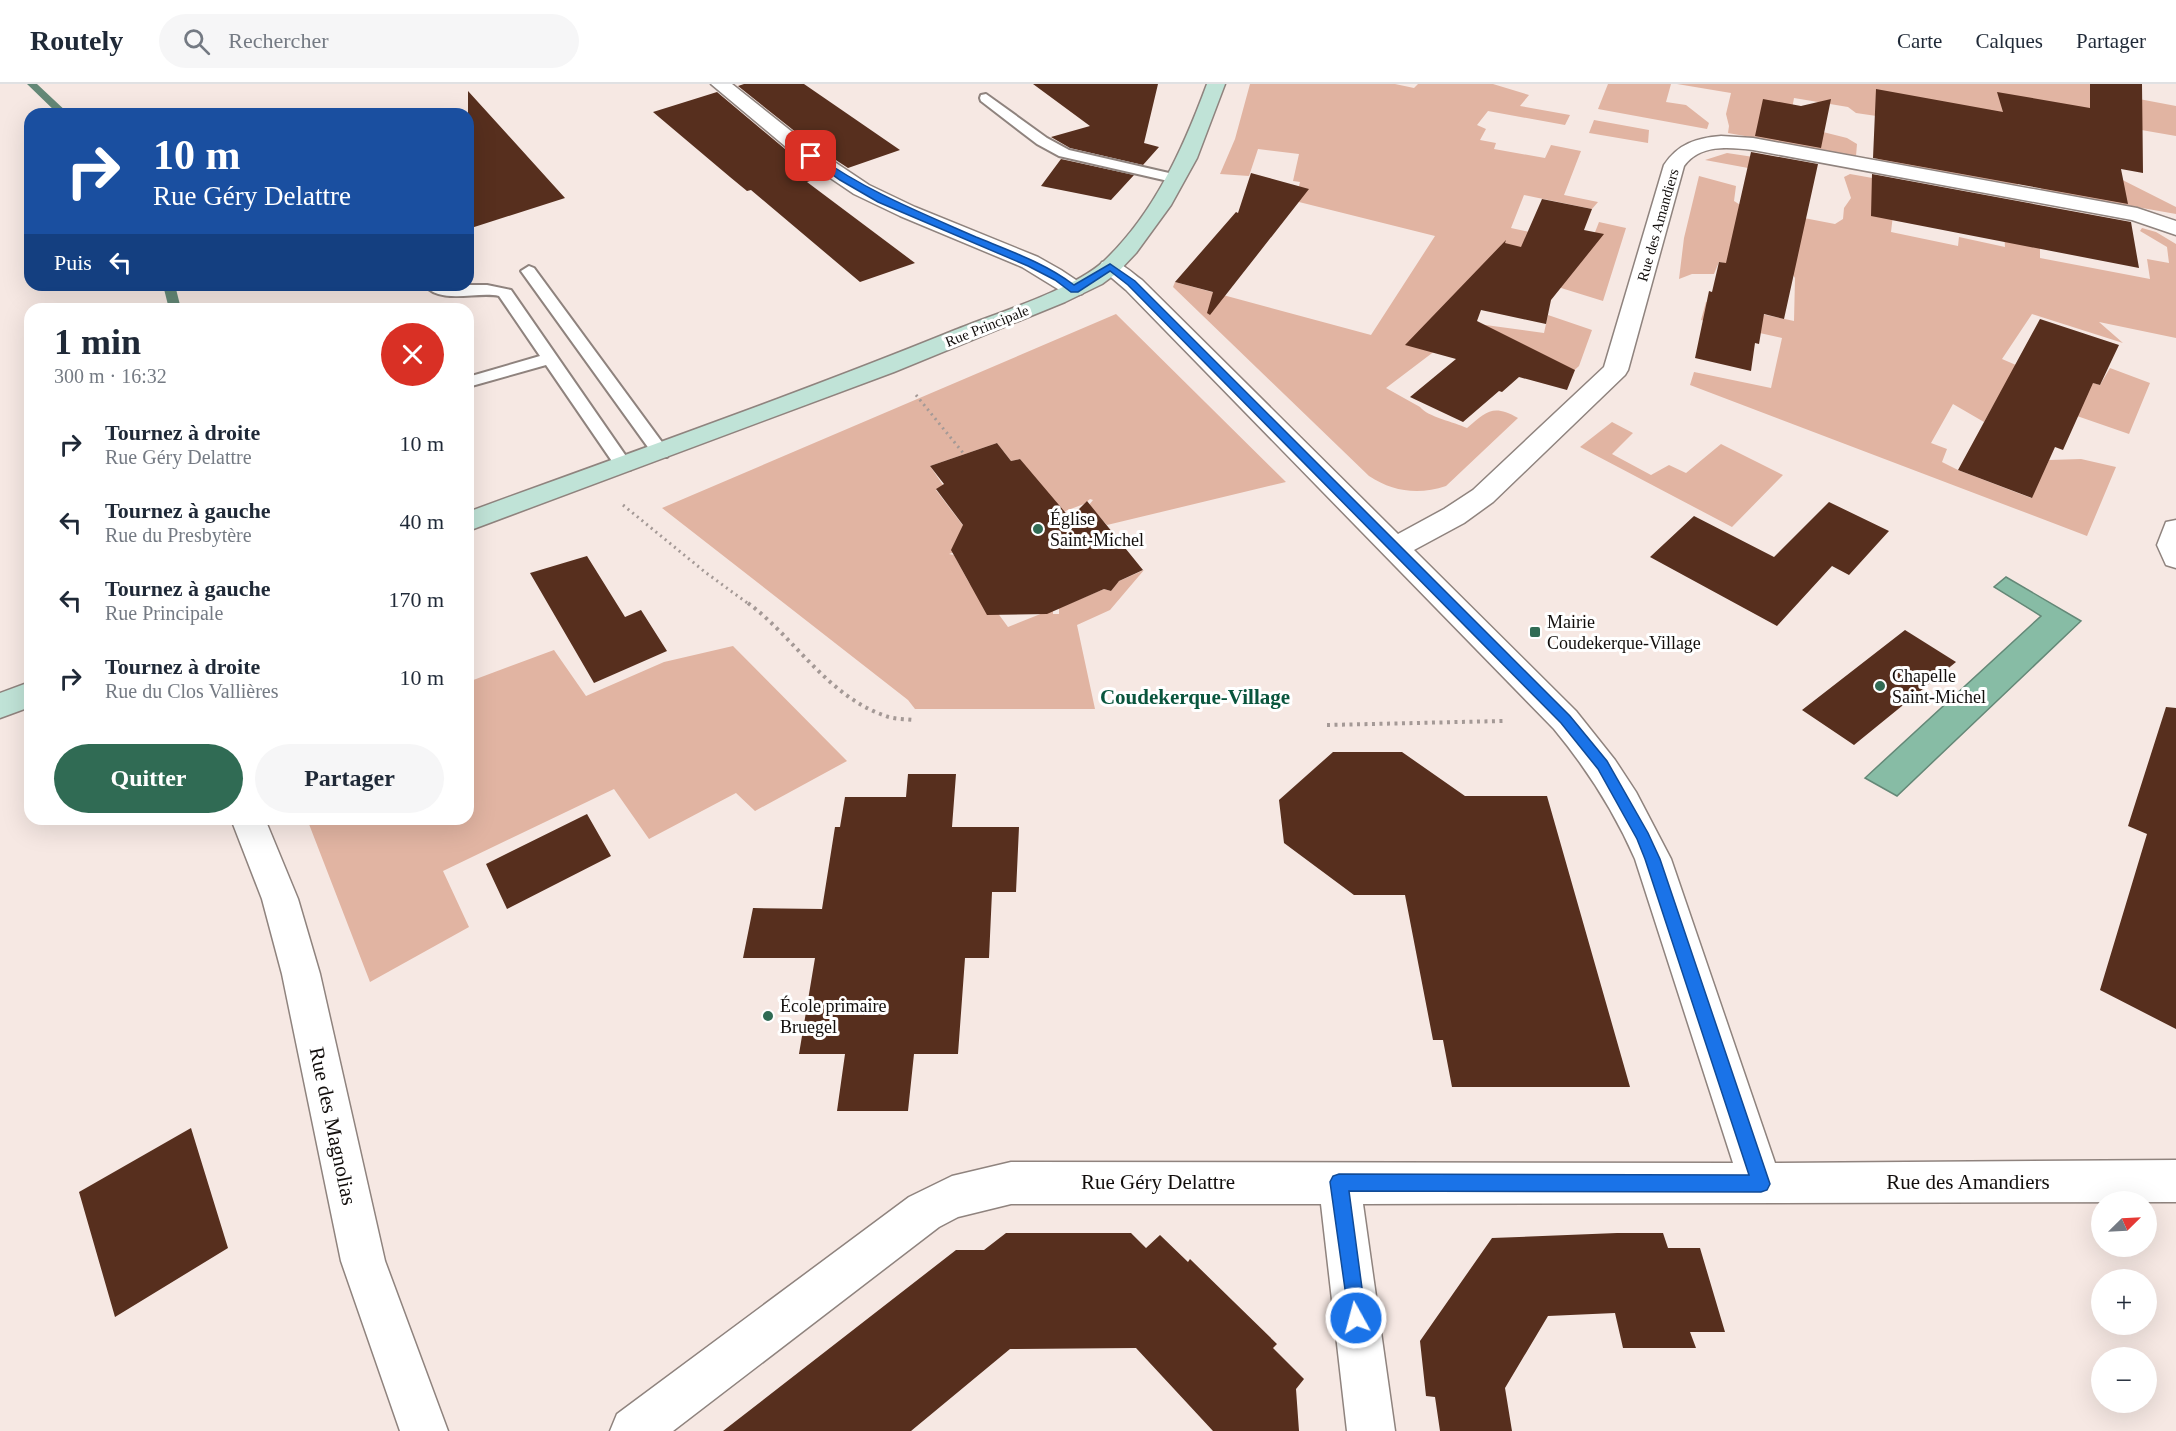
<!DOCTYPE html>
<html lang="fr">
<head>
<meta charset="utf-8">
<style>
	body { margin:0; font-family:Georgia,serif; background:#f6f6f7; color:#1f2937; height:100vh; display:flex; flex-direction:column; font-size:22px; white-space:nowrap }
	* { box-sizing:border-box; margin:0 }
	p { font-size:20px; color:#747a83 }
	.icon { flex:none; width:33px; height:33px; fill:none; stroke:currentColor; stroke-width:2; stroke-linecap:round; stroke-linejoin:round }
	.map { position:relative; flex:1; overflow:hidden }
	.drawer { position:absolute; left:24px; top:219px; width:450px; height:522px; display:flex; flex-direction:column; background:#fff; border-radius:18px; box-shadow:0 6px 24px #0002 }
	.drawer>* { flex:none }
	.top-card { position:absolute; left:24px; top:24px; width:450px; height:183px; border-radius:18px; box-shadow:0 6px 24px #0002; background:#1a4fa0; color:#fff; overflow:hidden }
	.needle { width:39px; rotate:66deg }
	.controls { position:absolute; left:2091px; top:1107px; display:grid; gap:12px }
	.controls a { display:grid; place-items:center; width:66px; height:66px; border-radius:50%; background:#fff; box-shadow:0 6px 24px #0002; font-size:30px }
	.pin { position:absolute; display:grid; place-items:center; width:51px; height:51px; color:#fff; margin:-26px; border-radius:12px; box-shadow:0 3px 9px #0006 }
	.me { position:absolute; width:66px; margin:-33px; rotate:353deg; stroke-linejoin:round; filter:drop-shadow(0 0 4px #0008) }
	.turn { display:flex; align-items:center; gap:21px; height:126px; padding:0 30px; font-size:27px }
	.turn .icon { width:78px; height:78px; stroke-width:2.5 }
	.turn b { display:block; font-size:42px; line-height:51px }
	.then { display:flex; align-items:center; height:57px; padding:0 30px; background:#0003; gap:12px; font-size:22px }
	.round { display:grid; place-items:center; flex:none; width:63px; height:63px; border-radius:32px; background:#f6f6f7 }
	.head { display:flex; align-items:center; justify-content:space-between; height:102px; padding:0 30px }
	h1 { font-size:36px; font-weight:800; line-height:45px }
	.primary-button { display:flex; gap:12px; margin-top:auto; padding:12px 30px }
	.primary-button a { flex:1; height:69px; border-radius:36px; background:#306b54; color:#fff; font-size:24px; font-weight:800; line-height:69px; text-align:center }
	.primary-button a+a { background:#f6f6f7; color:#1f2937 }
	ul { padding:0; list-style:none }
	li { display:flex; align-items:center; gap:18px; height:78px; padding:0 30px }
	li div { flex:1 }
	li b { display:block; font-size:22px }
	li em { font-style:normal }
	header { display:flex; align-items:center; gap:36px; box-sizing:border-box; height:84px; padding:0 30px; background:#fff; border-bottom:2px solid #e0e1e3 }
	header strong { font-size:28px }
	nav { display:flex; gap:33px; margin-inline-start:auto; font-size:21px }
	.search { width:420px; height:54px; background:#f6f6f7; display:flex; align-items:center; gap:15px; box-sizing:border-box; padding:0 21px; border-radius:33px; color:#747a83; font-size:22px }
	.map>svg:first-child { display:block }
	.green { fill:#e1b4a2 }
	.water { fill:#87bca5; stroke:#648877; stroke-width:1.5 }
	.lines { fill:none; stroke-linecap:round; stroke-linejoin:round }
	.stream { fill:#648877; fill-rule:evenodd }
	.building { fill:#572f1e }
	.lane-casing { stroke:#8f837e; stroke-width:4 }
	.street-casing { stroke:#8f837e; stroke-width:3 }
	.secondary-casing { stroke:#8f837e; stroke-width:3 }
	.path-far1 { stroke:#a49996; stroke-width:3; stroke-dasharray:2 4; stroke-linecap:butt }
	.path { stroke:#a49996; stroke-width:4; stroke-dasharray:3 4.5; stroke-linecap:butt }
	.lane { fill:#fff; fill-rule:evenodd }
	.street { fill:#fff; fill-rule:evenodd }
	.secondary { fill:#c0e3d7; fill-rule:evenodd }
	.route { fill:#1a73e8; stroke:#114b97; stroke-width:1.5 }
	.poi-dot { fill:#306b54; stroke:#fff; stroke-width:2 }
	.labels { text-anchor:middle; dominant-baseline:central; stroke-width:6; stroke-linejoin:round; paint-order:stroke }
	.far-street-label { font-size:15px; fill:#120e0c; stroke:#fff }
	.poi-label { font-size:18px; fill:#120e0c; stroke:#fff; text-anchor:start }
	.quarter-label { font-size:21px; font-weight:bold; fill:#09553d; stroke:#fff }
	.near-street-label { font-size:21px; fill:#120e0c; stroke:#fff }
</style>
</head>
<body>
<header>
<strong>Routely</strong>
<div class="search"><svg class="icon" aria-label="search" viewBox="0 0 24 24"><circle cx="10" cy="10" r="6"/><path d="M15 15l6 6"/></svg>Rechercher</div>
<nav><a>Carte</a><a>Calques</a><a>Partager</a></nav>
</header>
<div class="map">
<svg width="2176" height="1347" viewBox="0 0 2176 1347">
	<rect width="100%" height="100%" fill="#f6e8e3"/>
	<path class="green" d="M1250 0H1395L1414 4 1418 0H1493L1529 11 1520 22 1570 31 1565 41 1488 27 1477 41 1486 45 1480 56 1496 59 1494 65 1545 74 1551 61 1581 67 1564 111 1598 118 1592 125 1524 111 1511 144 1590 161 1599 138 1626 144 1603 217 1484 180 1449 236 1544 249 1548 231 1592 246 1579 282 1557 302 1448 257 1386 304 1420 323C1428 333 1454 338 1467 344 1487 327 1493 320 1518 334L1446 402C1419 411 1393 408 1369 392L1173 203 1175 198 1371 251 1435 152 1295 117 1300 98 1293 97 1299 70 1258 65 1249 92 1220 90 1235 55Z
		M1608 0H1671L1666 18 1686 21 1709 39 1707 45 1598 25Z
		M1677 0H2090L2139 15 2176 22V52L2101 39 2077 73 2176 123V130L2041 106 2040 98 2017 94 2018 101 1878 76 1890 34 1856 29 1848 23 1794 14 1790 36 1819 47 1847 54 1857 60 1856 72 1728 49 1729 42 1726 30 1731 9Z
		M1594 36 1649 46 1648 59 1589 49Z
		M1727 69 1801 80 1775 89 1705 76Z
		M1850 90 1923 103 1895 114 1891 148 1958 162 1959 153 2005 163 2002 117 2040 159V174L2150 195 2147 175 2169 179 2167 163 2140 147 2142 144 2156 148 2176 160V254L2099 238 2123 259 2032 230 2002 275 2065 302 2069 291 2100 301 2110 284 2150 299 2129 350 2077 332 1997 315 1984 338 1953 320 1931 359 1947 365 1942 378 1958 386 2031 414 2049 376 2081 375 2116 383 2087 452 1690 301 1694 288 1771 304 1782 254 1701 236 1706 218 1794 237 1795 194 1790 186H1758L1719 178 1714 190H1692L1679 195 1684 154 1699 92 1736 102 1734 117 1742 122 1835 140 1843 135 1844 124 1851 114 1844 93Z
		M1116 230 1286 398 1107 441 1089 421 1093 416 1090 415 1084 420 1060 429 1022 378 1020 375 1011 377 997 359 930 382 943 401 936 406 977 460 949 470 954 471 968 497 970 500 975 498 1008 543 1053 525V530H1059V524L1104 505 1111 507 1113 504 1108 502 1144 486 1110 526 1077 541 1095 625H915L908 616 662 424Z
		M1612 338 1633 349 1612 370 1651 391 1669 381 1686 389 1721 360 1783 391 1732 443 1580 363Z
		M733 562 847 677 755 727 736 709 649 755 614 705 443 787 469 843 370 898 307 735H468V598L554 566 586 612 664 578Z"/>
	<path class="water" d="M2006 493 2081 537 1897 712 1865 694 2041 532 1994 503Z"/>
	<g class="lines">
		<path class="stream" d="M27 0H37L69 30H58Z
			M163 201H175L181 225H169Z"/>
	</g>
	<path class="building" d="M744 0H804L900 66 848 84 807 57 738 2Z
		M1033 0H1158L1144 59 1159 63 1143 81 1070 64 1051 53 1090 42Z
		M2090 0H2142L2143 89 2121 85 2128 120 1873 74 1876 5 2003 28 1997 8 2090 24Z
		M468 7 565 114 468 145Z
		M717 8 791 70 824 92 807 98 915 179 860 198 751 106 747 107 730 93 653 28Z
		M1763 15 1801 22 1831 15 1821 64 1755 52Z
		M1751 68 1818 80 1784 235 1764 230 1759 260 1755 259 1751 287 1695 274 1709 207 1712 208 1719 178 1726 179Z
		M1061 75 1134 91 1111 116 1041 102Z
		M1251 89 1309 105 1210 231 1207 229 1213 208 1175 198 1236 128 1238 129Z
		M1872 90 2131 138 2139 184 1871 132Z
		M1542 115 1592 125 1584 146 1604 150 1551 216 1546 240 1481 226 1477 237 1575 286 1567 306 1519 293 1502 308 1499 307 1463 338 1410 313 1456 275 1405 261 1506 156 1505 159 1521 163Z
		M2040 235 2119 261 2100 301 2093 299 2063 366 2055 363 2032 414 1958 386Z
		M997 359 1011 377 1020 375 1070 434 1087 417 1143 486 1119 497 1111 507 1104 505 1047 530 987 531 951 466 963 441 936 405 944 400 930 382Z
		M1829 418 1889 447 1849 491 1832 482 1777 542 1650 473 1694 432 1774 473Z
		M587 472 625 533 641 526 667 567 594 599 530 489Z
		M1905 546 1956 578 1854 661 1802 626Z
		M2166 623 2176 624V945L2100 906 2147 750 2128 742Z
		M1333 668H1402L1465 712H1547L1630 1003H1452L1443 956H1433L1405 811H1354L1284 759 1279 716Z
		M908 690H956L952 743H1019L1016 808H992L989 874H965L958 970H914L908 1027H837L845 970H799L815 874H743L753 824 822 825 835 743H840L845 713H906Z
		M587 730 611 772 507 825 486 780Z
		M191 1044 228 1164 115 1233 79 1108Z
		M1006 1149H1131L1146 1164 1160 1151 1188 1178 1190 1175 1233 1217 1277 1260 1273 1264 1304 1295 1296 1305 1299 1347H1213L1136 1264 1010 1265 911 1347H723L956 1166H984Z
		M1617 1149H1663L1668 1164H1700L1725 1248H1690L1696 1264H1623L1615 1229 1548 1232 1505 1304 1512 1347H1440L1435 1313 1426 1312 1420 1257 1492 1154Z"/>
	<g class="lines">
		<g class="lane-casing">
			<path id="lane" d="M986 10 1047 54 1069 66 1182 92 1184 95 1177 99 1059 72 1037 60 981 17 980 14 981 11Z
				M529 182 534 184 667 365 670 369 667 373H655L521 187Z
				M424 201H487L511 206 630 378 633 382 630 386H618L546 281 468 303V293L540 272 499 212C477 207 441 221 424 201Z"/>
		</g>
		<g class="street-casing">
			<path id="street" d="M711 0H732L806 59 869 101 915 123 1038 173 1061 186 1082 200 1086 205 1082 210 1074 212 1066 210 1022 183 900 132 854 110 792 68Z
				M1721 52 1753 54 2137 124 2176 137V151L2132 136 1753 66C1729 63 1700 60 1684 82L1628 286 1625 291 1493 418 1464 439 1414 466 1576 627 1615 676 1636 708 1671 775 1775 1079 2176 1076V1118L1363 1120 1395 1347H1347L1321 1120H1011L958 1133 939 1143 673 1347H610L617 1330 909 1113 952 1092 1011 1078 1733 1079 1635 775C1614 727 1587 685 1554 645L1126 206 1099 183 1102 178C1119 174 1129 187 1142 196L1398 450 1444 425 1473 406 1604 283 1664 81C1678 60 1696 54 1721 52Z
				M2176 436V484L2166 481 2157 461 2166 438Z
				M231 735H265L298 815 320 890 385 1177 448 1347H400L341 1177 282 890 262 815Z"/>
		</g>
		<g class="secondary-casing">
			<path id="secondary" d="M1207 0H1225L1197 74 1171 121 1136 169 1118 188 1102 200 1065 218 894 288 468 447V428C631 368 795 311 955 246 997 229 1070 207 1103 178 1154 130 1183 65 1207 0Z
				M30 598V623L0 634V609Z"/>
		</g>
		<path class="path-far1" d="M916 311 964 370
			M623 421 705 488 750 521"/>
		<path class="path" d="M748 519C795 554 828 613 886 632 894 635 904 635 913 636
			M1327 641 1503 637"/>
		<use href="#lane" class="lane"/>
		<use href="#street" class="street"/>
		<use href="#secondary" class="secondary"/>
	</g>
	<path class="route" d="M808 70H814C868 108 917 127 976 153 1010 167 1045 179 1074 201L1110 180 1135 197 1570 632 1607 677 1648 749 1660 775 1770 1100 1767 1106 1761 1108 1349 1107 1366 1234 1363 1241 1356 1243 1350 1241 1330 1098 1333 1092 1339 1090 1749 1091 1645 775 1637 755 1598 685 1561 639 1128 201 1110 187 1078 208H1071L1055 196 1028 182 878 118 840 96 808 73Z"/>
	<g class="poi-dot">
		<circle cx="1038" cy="445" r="6"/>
		<rect x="1529" y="542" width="12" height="12" rx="3"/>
		<circle cx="1880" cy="602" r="6"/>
		<circle cx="768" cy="932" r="6"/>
	</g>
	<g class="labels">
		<g class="far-street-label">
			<text transform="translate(1658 141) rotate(-74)">Rue des Amandiers</text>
			<text transform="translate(987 242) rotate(-22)">Rue Principale</text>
		</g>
		<g class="poi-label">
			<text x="1050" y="435">Église<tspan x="1050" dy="21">Saint-Michel</tspan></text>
			<text x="1547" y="538">Mairie<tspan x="1547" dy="21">Coudekerque-Village</tspan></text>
			<text x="1892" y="592">Chapelle<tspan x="1892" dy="21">Saint-Michel</tspan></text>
			<text x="780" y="922">École primaire<tspan x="780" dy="21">Bruegel</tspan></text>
		</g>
		<g class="quarter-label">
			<text x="1195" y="613">Coudekerque-Village</text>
		</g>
		<g class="near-street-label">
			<text transform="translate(333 1042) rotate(78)">Rue des Magnolias</text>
			<text x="1158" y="1098">Rue Géry Delattre</text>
			<text x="1968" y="1098">Rue des Amandiers</text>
		</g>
	</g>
</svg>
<div class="controls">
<a><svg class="needle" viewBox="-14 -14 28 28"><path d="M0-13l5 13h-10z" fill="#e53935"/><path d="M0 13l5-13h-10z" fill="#747a83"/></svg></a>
<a>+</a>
<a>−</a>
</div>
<div class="pin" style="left:811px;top:72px;background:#d93025"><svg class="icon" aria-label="arrive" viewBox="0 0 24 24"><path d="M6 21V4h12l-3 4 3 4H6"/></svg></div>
<svg class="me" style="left:1356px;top:1234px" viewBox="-20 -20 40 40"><circle r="17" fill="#1a73e8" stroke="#fff" stroke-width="3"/><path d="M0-11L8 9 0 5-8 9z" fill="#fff"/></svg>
<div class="top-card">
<div class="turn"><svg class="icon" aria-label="right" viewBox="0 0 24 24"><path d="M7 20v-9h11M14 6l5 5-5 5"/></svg><div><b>10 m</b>Rue Géry Delattre</div></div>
<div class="then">Puis<svg class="icon" aria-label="left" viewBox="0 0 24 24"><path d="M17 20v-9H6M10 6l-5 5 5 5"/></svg></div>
</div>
<section class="drawer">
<div class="head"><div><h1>1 min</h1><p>300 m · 16:32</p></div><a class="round" style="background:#d93025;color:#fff"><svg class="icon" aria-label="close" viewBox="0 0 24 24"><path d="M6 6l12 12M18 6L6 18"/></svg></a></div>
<ul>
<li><svg class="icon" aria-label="right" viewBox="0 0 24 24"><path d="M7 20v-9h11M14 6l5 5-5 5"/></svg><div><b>Tournez à droite</b><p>Rue Géry Delattre</p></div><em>10 m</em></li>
<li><svg class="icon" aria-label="left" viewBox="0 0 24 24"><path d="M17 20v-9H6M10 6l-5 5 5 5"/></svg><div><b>Tournez à gauche</b><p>Rue du Presbytère</p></div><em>40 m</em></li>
<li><svg class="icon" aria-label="left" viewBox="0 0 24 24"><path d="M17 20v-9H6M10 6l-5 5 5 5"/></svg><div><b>Tournez à gauche</b><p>Rue Principale</p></div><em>170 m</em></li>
<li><svg class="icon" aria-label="right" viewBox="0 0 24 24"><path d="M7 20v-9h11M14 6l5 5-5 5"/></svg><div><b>Tournez à droite</b><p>Rue du Clos Vallières</p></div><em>10 m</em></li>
</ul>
<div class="primary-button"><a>Quitter</a><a>Partager</a></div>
</section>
</div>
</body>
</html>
